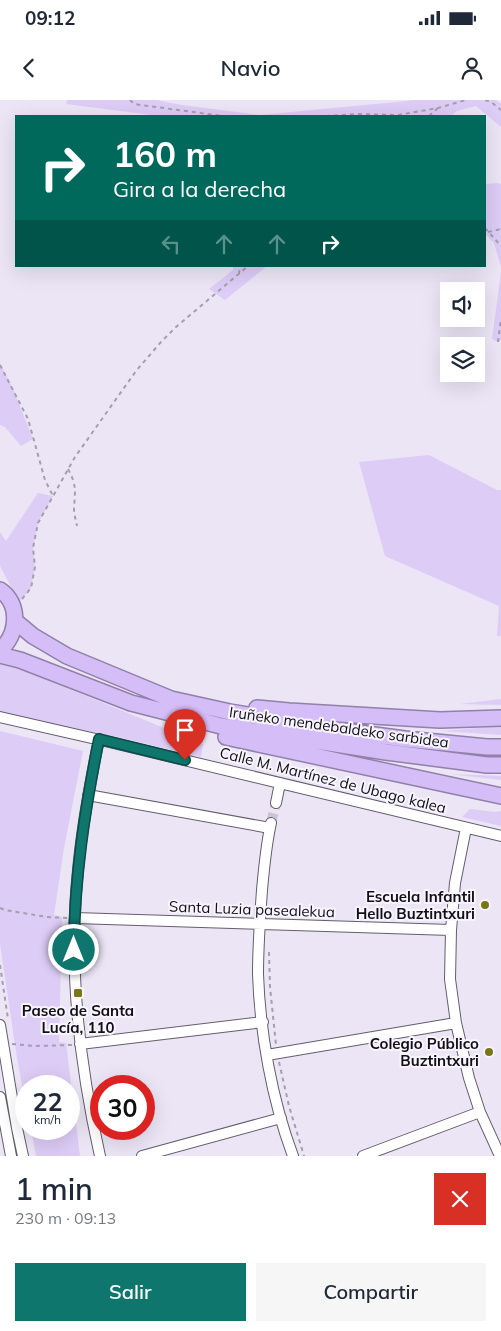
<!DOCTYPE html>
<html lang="es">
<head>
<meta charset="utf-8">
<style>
	body { margin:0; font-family:Mulish,sans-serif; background:#f6f6f7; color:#1f2937; height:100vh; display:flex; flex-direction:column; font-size:19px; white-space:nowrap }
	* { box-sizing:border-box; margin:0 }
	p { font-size:16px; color:#747a83 }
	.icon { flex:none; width:28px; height:28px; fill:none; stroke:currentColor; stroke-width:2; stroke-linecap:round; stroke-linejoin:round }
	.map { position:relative; height:1056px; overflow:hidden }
	.details { display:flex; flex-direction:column; background:#fff; flex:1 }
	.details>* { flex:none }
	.banner { position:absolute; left:15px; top:15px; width:471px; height:152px; border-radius:0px; box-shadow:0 5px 20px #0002; background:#00695c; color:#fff; overflow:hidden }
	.tools { position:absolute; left:440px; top:182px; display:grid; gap:10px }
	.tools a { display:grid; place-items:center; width:45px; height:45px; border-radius:0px; background:#fff; box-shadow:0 5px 20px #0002; font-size:25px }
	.speed { position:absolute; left:15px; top:975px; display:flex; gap:10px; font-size:25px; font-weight:700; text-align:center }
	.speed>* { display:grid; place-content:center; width:65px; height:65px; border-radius:50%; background:#fff; box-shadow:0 5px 20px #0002; line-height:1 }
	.speed small { font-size:12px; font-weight:400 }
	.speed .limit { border:8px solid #d22; background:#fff; color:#111 }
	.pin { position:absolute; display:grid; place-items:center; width:42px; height:42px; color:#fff; margin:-51px -21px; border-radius:50% 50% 50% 0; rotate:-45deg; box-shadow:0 0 5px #0007 }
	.pin .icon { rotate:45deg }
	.me { position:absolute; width:55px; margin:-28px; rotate:0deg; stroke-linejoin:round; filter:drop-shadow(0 0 4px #0008) }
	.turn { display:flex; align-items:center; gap:18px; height:105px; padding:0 15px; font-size:22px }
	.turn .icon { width:65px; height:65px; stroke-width:2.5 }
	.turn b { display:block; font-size:35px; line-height:42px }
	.lanes { display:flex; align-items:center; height:48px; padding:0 15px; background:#0003; justify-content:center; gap:25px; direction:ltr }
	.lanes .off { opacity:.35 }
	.round { display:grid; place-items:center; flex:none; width:52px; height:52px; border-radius:0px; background:#f6f6f7 }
	.summary { display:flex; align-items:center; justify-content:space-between; height:85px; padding:0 15px }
	h1 { font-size:30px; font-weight:600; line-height:38px }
	.cta { display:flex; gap:10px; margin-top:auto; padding:10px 15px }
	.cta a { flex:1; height:58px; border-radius:0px; background:#0f766e; color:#fff; font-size:20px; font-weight:600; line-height:58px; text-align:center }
	.cta a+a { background:#f6f6f7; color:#1f2937 }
	.status { display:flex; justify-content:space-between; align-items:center; height:35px; padding:0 25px; background:#fff; direction:ltr }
	.status svg { height:14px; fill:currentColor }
	header { display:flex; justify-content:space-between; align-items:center; height:65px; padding:0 15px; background:#fff; font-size:22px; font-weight:600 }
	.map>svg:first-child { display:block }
	.green { fill:#ddccf6 }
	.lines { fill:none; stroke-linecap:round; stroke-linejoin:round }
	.minor-tunnel { stroke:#cac5d4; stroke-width:10; stroke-dasharray:10 5; stroke-linecap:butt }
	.minor-casing { stroke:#645e6c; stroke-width:12 }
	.highway-casing { stroke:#9180a8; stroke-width:18 }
	.path { stroke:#a49fac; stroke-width:2; stroke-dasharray:4 4; stroke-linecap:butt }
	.minor { stroke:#fff; stroke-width:10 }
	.highway { stroke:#d5bdf7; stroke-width:15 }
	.route-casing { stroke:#0a4d48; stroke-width:12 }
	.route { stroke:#0f766e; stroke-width:9 }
	.poi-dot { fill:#797519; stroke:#f7f4fe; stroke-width:2 }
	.labels { text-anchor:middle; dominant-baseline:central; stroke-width:4; stroke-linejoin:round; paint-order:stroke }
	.street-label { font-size:15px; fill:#120f15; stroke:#f7f4fe }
	.poi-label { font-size:15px; font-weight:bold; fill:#120f15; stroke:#f7f4fe; text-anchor:end }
</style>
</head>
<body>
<div class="status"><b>09:12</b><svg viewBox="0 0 49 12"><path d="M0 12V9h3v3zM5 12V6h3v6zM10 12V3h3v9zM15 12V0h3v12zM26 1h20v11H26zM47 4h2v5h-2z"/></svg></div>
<header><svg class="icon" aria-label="back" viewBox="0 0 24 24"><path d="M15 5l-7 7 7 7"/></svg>Navio<svg class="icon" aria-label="person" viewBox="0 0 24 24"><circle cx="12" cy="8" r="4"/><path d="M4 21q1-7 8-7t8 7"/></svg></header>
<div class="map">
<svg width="501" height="1056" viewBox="0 0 501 1056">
	<rect width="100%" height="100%" fill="#ebe5f6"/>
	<path class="green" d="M67 0H156L182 5 260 15 417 0H496L501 4V27L476 6 457 11 451 16H159L66 4Z
		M497 83 501 84V167L494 143 485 134V84Z
		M233 166H267L225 200 209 189 233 170Z
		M501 172V240L498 242 492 239Z
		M0 263 14 291 33 339 21 346 5 327 0 325Z
		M429 355 497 390H501V536H497L499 506 385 456 359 362Z
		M38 393 53 396 38 423 33 448 35 467 31 488 19 502 0 466V432L6 441Z
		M0 563 28 572 203 644 201 657 110 635 0 616Z
		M501 599V605L460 604Z
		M501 626V635L442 631Z
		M0 631 83 651 64 748 54 815 62 817 59 942 66 943 80 1056H36L31 1029H69V986H26V1006L17 958 0 844Z
		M449 674 501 676V680Z
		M470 709 495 712 501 711V726L462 717Z"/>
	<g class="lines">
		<path class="minor-tunnel" d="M271 723 276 703"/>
		<g class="minor-casing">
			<path id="minor" d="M0 617 109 642 501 736
				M99 639C90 683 82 726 78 770 68 866 79 963 100 1056
				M88 695 270 728
				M276 703 280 683
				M271 723C266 745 264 768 262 790 260 818 258 846 258 874 260 933 272 1000 293 1056
				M466 728 455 783 451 830 450 879 456 923 469 978 480 1012 500 1056
				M75 818 451 830
				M0 925 17 1028 23 1056
				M80 944 263 922
				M267 955 456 923
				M0 997 11 1056
				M142 1056 281 1018
				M363 1056 480 1012"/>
		</g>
		<g class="highway-casing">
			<path id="highway" d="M0 490C21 504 18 535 0 550
				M15 521 33 536 67 556 171 599 230 612 329 629 405 639 487 647H501
				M0 555 20 560 131 603 221 626 386 652 487 665H501
				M257 608 289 611 440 620 501 618
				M226 637 501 696"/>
		</g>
		<path class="path" d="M130 0 134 4 141 5 223 16
			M485 0 491 2 501 10
			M326 16 357 14 398 15 438 8 466 0
			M429 16 438 8
			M485 128 501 146
			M488 132 501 129
			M239 174 240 166
			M498 242 501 218
			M0 265 28 319 45 380 53 396
			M68 369C77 385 75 392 74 409 74 415 76 420 77 426
			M22 499 31 488 35 467 33 448 38 423 75 357 136 271 161 242 176 227 248 166
			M0 808 5 810 47 817 67 818
			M269 852 270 887 276 945
			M0 865 8 919
			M12 944 34 946 72 945
			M279 962 289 1006 304 1056"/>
		<use href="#minor" class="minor"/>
		<use href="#highway" class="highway"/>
	</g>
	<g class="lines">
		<g class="route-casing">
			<path id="route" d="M74 850C74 779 85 709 99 639L185 660"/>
		</g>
		<use href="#route" class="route"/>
	</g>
	<g class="poi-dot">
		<circle cx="485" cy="805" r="5"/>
		<rect x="73" y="888" width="10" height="10" rx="2.5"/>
		<circle cx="489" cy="952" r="5"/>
	</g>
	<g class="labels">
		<g class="street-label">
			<text transform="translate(339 627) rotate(8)">Iruñeko mendebaldeko sarbidea</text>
			<text transform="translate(333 680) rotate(14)">Calle M. Martínez de Ubago kalea</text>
			<text transform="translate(252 809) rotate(2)">Santa Luzia pasealekua</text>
		</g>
		<g class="poi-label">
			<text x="475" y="796">Escuela Infantil<tspan x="475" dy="17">Hello Buztintxuri</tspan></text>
			<text x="78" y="910" text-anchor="middle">Paseo de Santa<tspan x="78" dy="17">Lucía, 110</tspan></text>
			<text x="479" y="943">Colegio Público<tspan x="479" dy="17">Buztintxuri</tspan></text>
		</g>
	</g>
</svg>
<div class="tools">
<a><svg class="icon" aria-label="sound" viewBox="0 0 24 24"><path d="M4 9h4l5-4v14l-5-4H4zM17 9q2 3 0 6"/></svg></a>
<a><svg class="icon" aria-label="layers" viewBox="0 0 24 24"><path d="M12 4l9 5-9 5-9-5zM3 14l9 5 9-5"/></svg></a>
</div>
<div class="speed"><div>22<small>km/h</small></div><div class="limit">30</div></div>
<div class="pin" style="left:185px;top:660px;background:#d93025"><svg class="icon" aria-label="arrive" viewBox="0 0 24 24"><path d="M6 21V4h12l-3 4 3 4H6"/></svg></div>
<svg class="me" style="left:74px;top:850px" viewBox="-20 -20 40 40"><circle r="17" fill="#0f766e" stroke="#fff" stroke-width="3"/><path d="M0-11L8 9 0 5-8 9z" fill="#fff"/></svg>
<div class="banner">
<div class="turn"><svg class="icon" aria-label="right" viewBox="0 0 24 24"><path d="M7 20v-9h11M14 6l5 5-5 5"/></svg><div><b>160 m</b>Gira a la derecha</div></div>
<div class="lanes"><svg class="icon off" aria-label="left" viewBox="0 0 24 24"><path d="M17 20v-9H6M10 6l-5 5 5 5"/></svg><svg class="icon off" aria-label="ahead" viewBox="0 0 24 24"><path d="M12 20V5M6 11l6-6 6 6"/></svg><svg class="icon off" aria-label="ahead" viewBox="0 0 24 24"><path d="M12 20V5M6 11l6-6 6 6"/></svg><svg class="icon" aria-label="right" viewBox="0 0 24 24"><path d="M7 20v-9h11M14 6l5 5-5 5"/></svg></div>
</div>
</div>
<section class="details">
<div class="summary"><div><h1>1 min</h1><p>230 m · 09:13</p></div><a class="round" style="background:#d93025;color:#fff"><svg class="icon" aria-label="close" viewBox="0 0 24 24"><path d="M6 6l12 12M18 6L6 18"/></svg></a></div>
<div class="cta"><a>Salir</a><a>Compartir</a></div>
</section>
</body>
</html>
